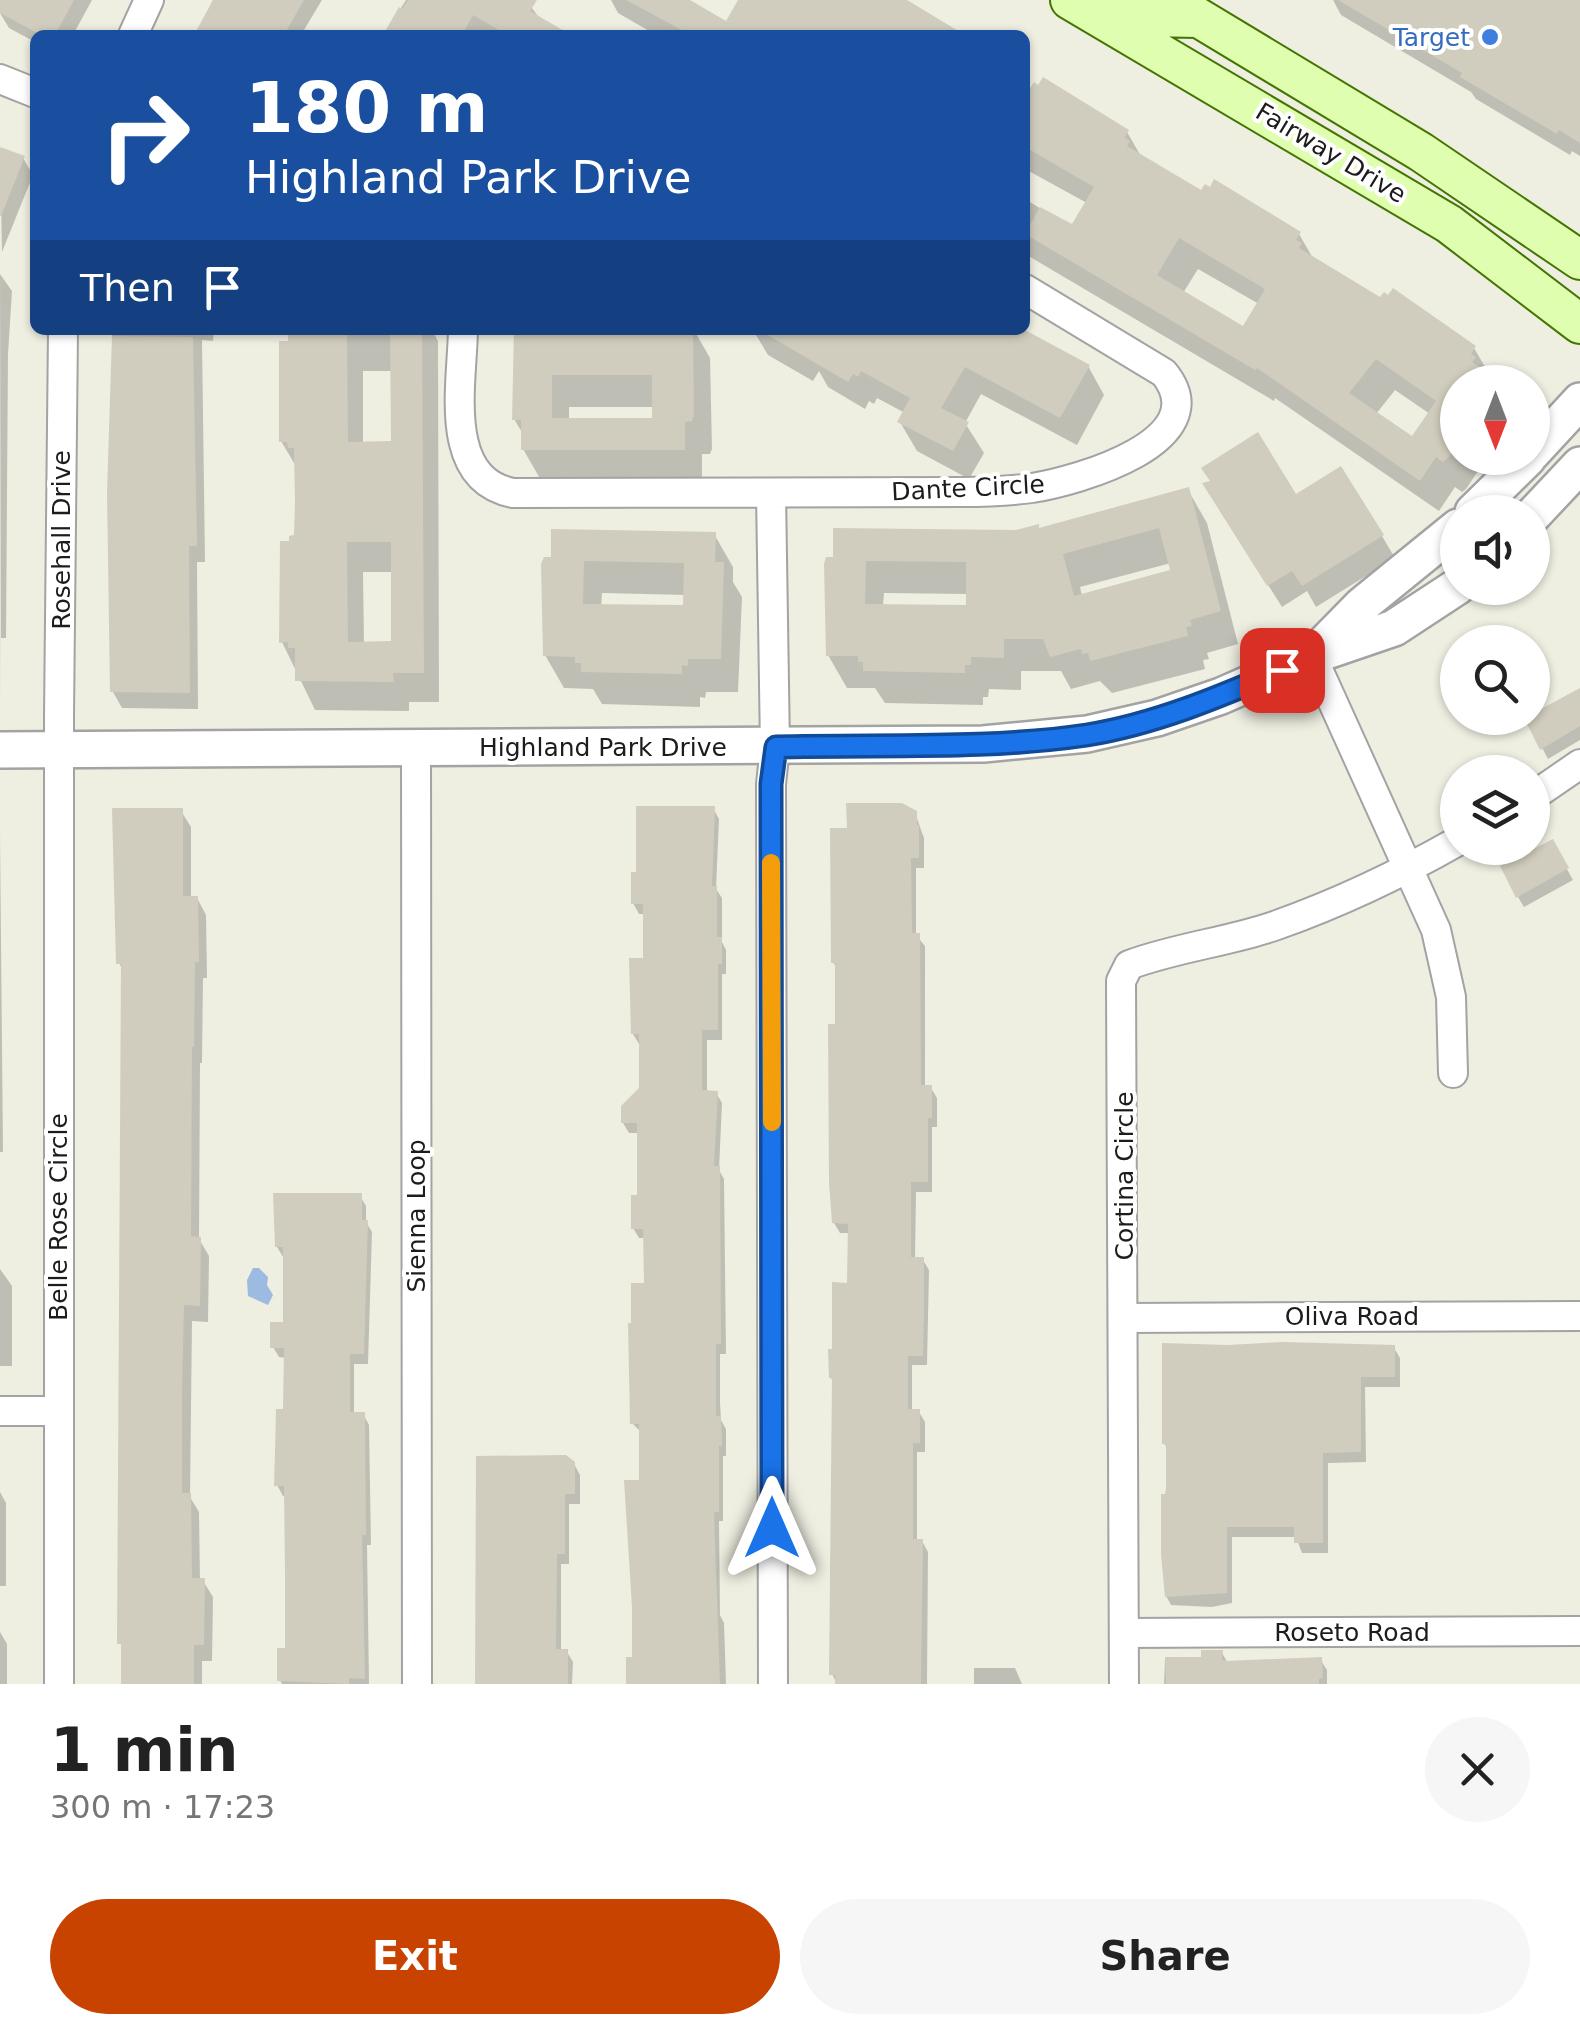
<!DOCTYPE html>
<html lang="en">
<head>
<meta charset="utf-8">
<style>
	body { margin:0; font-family:"DejaVu Sans",sans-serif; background:#f6f6f6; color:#222; height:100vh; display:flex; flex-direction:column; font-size:38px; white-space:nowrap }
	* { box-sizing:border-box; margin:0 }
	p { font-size:32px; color:#767676 }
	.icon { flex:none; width:55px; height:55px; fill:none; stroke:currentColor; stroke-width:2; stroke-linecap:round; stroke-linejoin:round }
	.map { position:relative; height:1684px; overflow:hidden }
	.side { display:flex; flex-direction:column; background:#fff; flex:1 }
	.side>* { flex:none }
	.hud { position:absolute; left:30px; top:30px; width:1000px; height:305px; border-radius:15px; box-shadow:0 2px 8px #0004; background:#1a4fa0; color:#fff; overflow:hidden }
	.needle { width:65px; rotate:180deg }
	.tools { position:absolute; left:1440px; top:365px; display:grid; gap:20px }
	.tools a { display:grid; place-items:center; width:110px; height:110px; border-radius:50%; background:#fff; box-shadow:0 2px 8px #0004; font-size:50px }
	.pin { position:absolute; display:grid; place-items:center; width:85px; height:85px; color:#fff; margin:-42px; border-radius:20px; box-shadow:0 5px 15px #0006 }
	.me { position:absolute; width:110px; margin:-55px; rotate:0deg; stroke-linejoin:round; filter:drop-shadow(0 0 8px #0008) }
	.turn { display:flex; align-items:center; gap:35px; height:210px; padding:0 50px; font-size:45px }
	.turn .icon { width:130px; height:130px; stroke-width:2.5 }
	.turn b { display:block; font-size:70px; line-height:85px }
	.then { display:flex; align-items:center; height:95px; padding:0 50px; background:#0003; gap:20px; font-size:38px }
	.round { display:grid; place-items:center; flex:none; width:105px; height:105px; border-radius:52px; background:#f6f6f6 }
	.headline { display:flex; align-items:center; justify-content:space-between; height:170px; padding:0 50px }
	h1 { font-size:60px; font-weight:600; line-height:75px }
	.action { display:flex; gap:20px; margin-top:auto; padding:20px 50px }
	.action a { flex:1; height:115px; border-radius:60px; background:#c84200; color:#fff; font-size:40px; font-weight:600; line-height:115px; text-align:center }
	.action a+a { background:#f6f6f6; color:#222 }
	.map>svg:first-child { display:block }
	.water { fill:#9dbbe0 }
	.shadow { fill:#0003; fill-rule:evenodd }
	.building { fill:#d1cdbe; fill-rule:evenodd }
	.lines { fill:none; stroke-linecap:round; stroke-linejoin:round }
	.minor-casing { stroke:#a3a3a3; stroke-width:32 }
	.tertiary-casing { stroke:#a3a3a3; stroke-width:40 }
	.secondary-casing { stroke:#427600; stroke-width:42 }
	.minor { stroke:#fff; stroke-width:28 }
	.tertiary { stroke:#fff; stroke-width:35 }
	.secondary { stroke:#e0feaf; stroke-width:38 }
	.route-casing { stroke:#114b97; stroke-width:25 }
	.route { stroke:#1a73e8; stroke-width:18 }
	.slow { stroke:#f59e0b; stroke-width:18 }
	.shop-dot { fill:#3f7fe0; stroke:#fff; stroke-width:4 }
	.labels { text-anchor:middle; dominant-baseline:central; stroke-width:8; stroke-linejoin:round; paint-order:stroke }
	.shop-label { font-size:25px; fill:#366cbe; stroke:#fff; text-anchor:end }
	.street-label { font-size:25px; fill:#1c1c1c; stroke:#fff }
</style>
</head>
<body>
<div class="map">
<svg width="1580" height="1684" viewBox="0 0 1580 1684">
	<rect width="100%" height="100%" fill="#eeeee1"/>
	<path class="water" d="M253 1268H259L268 1277 267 1285 273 1295 268 1305 248 1296 247 1280Z"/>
	<path class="shadow" d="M0 0H92L73 35H35V42L9 28 0 13Z
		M213 0H322L301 35H197Z
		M406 0H526L540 19 557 35H384Z
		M611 0H686L727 24 741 0H903L956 35H656L618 13Z
		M1333 0H1580V156L1572 151 1570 155 1476 99 1471 92 1341 15Z
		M1025 88 1127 132 1142 158 1202 193 1299 234 1314 260 1380 300 1474 348 1491 377 1498 382H1458V458H1487L1466 489 1462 492 1455 487 1439 511 1275 398 1274 401 1025 254V199L1072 228 1087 203 1025 169ZM1198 269 1259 304 1244 329 1183 293ZM1395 390 1430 414 1412 439 1376 414Z
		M0 149 23 158 33 175 2 252Z
		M0 274 12 291 8 354 6 638H1V716Z
		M112 330H214L213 341 202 340 205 562H197L198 709 122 708 113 692Z
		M297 330H432L438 341 439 702H409V711L315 710 282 642 297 538V468L281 441 291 343 297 337ZM363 371H393V444H363ZM363 572H393L394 644H364Z
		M516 330H694L710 358 712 449 710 454H702V482H542L523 449V434L514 419ZM569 407H654V420H569Z
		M753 330H1019L1088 366 1104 395 1077 445 981 394 965 423 984 453 969 479 917 451 900 422 905 413 877 398 874 404 869 401 865 409 828 387 819 371 813 381 768 355Z
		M1188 490 1207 523 1238 644 1207 653 1209 659 1203 660 1205 669 1112 693 1100 681 1071 689 1061 671H1021V690L989 689 988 697H983V705L885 703 875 688H847L828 655 826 564 1039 530ZM1171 563 1174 571 1082 596 1080 587ZM884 593 968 594V607L883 606Z
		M1295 497 1382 536 1395 558 1316 607 1307 591 1282 607 1218 506Z
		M714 534 733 567V582L742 597 738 692H706L705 698 700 697V707L602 704 593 689 564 688 545 655 544 564ZM602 593 686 595V608L601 607Z
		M1580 690V740L1548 759 1527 719Z
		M713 808 719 819 716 889 722 898V942L726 950V974H722V1040H707V1093H716L722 1103 719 1170 724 1179 726 1354H720V1403L721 1420 726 1429V1456H723V1521H719L720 1615 724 1623 726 1684H629L634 1660 642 1483V1433L632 1423 647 1285 646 1238H639L633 1228 640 1198V1133H629L623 1123 641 1089 639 1044 633 1034 646 961V914H639L633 903Z
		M181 811 191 827V898H197L206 915 207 978H203L202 1063H200L199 1239 209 1256 208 1322 192 1321 190 1497 199 1512 200 1581H203L213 1597 212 1661H202V1684H124V1650L120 1643 124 972 119 963Z
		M915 813 924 838V868H916V935L925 946V1088H931L937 1098V1127H932V1192H916L915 1260H923L929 1270 927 1365H912V1412H919L925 1422V1452H917V1541H922L928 1552 927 1684H837L832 1674 834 1383 831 1378 850 1285V1233H840L834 1223 837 969 833 962 849 831Z
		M0 830V831L3 1152H0Z
		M1552 842 1573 880 1524 907 1518 897Z
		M360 1196 366 1206V1222L372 1232 368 1364H354V1414H363L369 1425 371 1545H367L369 1684H282L280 1680 287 1650 286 1496H283L277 1485 286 1412V1358L279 1357 273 1347 286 1324 283 1257 277 1247Z
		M0 1269 12 1286V1366H0Z
		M1394 1348 1400 1358V1387H1365L1366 1462 1328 1463V1553H1302L1296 1537H1232V1603L1212 1607 1171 1605 1165 1594 1169 1451 1164 1443Z
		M574 1464 580 1475V1504H569V1564H561V1652H567L573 1662 572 1684H478Z
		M0 1492 6 1503V1586H0Z
		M0 1632 7 1644V1684H0Z
		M1222 1653 1228 1663 1320 1659 1327 1670V1684H1164L1165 1659H1203Z
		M974 1668H1015L1022 1684H974Z"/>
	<path class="building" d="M0 0H74L55 35H41L0 13Z
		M213 0H304L284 35H194Z
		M408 0H537L530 11 571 35H507L473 15 462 35H383L399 7 402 9Z
		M626 0H690L726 21 738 0H907L965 35H691Z
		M1338 0H1580V143L1559 130 1557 134 1460 77 1462 73Z
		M1043 77 1129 130 1125 138 1130 141 1127 146 1201 190 1205 184 1210 187 1214 179 1301 232 1296 240 1302 243 1299 248 1380 297 1384 292 1388 295 1393 288 1476 346 1471 354 1476 357 1472 362 1503 382H1458V444L1449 457 1443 462 1436 457 1420 481 1257 368 1255 370 1025 234 1040 207 1072 224 1094 187 1025 147V96L1034 82 1038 85ZM1179 238 1265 289 1243 326 1157 275ZM1376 359 1436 401 1412 436 1349 393Z
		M0 147 25 156 1 216H0Z
		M297 330H347L348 442 391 441 390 330H422L424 673H393L394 682 295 681V648H288V642L279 643 280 541H289V536L294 535 295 503 294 448H288L287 442H279V341H288V335H297ZM347 542H391V641L348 642Z
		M514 330H693L694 415 692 421 685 422V450H521V420H512ZM552 375H652V418H552Z
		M759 330H1025L1090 365 1060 418 965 367 941 408 969 422 953 451 897 422 910 398 861 371 858 377 853 374 848 382Z
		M112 336 193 337 197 546H189L190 693 110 692 107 492Z
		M1258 432 1296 494 1341 466 1384 535 1302 586 1292 571 1267 586 1202 483 1210 481 1201 468Z
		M1189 487 1221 611 1190 620 1192 626 1186 627 1188 636 1090 661 1088 653 1082 654 1081 649 1050 657 1043 639H1004V658L971 657V665H965V673L863 671V662H858V656H826L824 564 826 557H833V528L1016 530 1039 524V528ZM1159 528 1170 570 1074 596 1063 554ZM866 561 966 562V605L865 604Z
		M551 529 716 532 715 562H724L721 659H688V666L682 665V674L581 672V663H575V657L543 656 541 564 544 557H551ZM584 561 684 563 683 605 583 604Z
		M1580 688V726L1540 750 1524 718H1532V714Z
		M846 803H902L917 811V825H919V858H911L912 933H920L921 1085H932V1118H928V1182H911V1257H924V1315L923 1356H908V1409H920V1443H913V1539H923L921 1684H835V1675H829L832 1378H829L828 1349H832V1282L847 1283 848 1224 832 1223 829 1182 828 1024H835V963H831L830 828H847Z
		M636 806H715L712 886H717V937H722V964H718V1030H702V1090L718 1091 714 1166H720L721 1344H716V1416H721L722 1446H719V1512H714L720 1684H626V1657H632V1607L624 1480H639V1424H630L628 1323H631V1283H644L643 1229H631V1195H637V1123H621V1106L639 1088V1034H631L629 958H643V904H631V872H636Z
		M112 808H183V896H198L199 962H195L194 1047H192L191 1236 201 1237 200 1306 184 1305 182 1391V1493H191L192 1578H205L204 1645H194V1684H121V1644H117L121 964H116Z
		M1553 839 1569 868 1516 898 1500 866Z
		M273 1193H362V1220H368L364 1354H350V1412H365L366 1535H362L365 1679 349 1678V1684L277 1681V1648H285V1573L284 1486H274L275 1452 276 1409H283L284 1348H270V1322H283V1247H275Z
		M1283 1342 1395 1345V1377H1361V1452L1323 1453V1543H1294V1527H1227V1593L1165 1597 1161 1554V1494H1165L1166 1488V1444H1162V1343L1228 1345Z
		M566 1455 575 1462V1494H565V1554H557L556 1649H568V1684H475L476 1456Z
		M1201 1650H1223L1222 1660 1226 1661 1322 1657 1323 1678 1319 1679V1684H1166L1165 1657H1201Z"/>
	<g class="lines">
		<g class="minor-casing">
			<path id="minor" d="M133 35 149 0
				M0 79 35 93
				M463 330C462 385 442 479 513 493L962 492C985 492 1009 491 1032 488 1077 481 1219 441 1164 373L1025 289
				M771 493 775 747 771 784 773 1684
				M1312 656 1436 930 1451 997 1453 1073
				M416 747 417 1684
				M1532 797 1580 764
				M1124 1318 1580 1316
				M0 1411H58
				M1124 1633 1580 1631
				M59 1684V716L63 330
				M1124 1684 1121 981 1129 965C1177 947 1229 942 1277 925 1339 903 1400 874 1458 841"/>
		</g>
		<g class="tertiary-casing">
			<path id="tertiary" d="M1532 453 1580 401
				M1473 512 1528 458
				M1532 516 1580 465
				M1316 652 1362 605 1458 527
				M0 750 983 744 1087 734 1157 718 1221 696 1312 656 1394 628 1458 586"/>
		</g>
		<g class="secondary-casing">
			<path id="secondary" d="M1070 0 1449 224 1580 324
				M1123 0 1153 17 1196 18
				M1169 0 1421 152 1580 260"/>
		</g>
		<use href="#minor" class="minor"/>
		<use href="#tertiary" class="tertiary"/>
		<use href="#secondary" class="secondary"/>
	</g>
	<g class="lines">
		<g class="route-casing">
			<path id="route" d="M772 1528 771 784 776 747C879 744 985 750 1087 735 1155 724 1219 697 1282 670"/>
		</g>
		<use href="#route" class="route"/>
		<path class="slow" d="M771 863 772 1122"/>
	</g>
	<circle class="shop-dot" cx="1490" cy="37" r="10"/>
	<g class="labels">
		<g class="shop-label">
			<text x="1470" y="37">Target</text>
		</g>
		<g class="street-label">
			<text transform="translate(1331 153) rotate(31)">Fairway Drive</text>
			<text transform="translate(968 488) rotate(-3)">Dante Circle</text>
			<text transform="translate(61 540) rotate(-90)">Rosehall Drive</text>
			<text x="603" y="747">Highland Park Drive</text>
			<text transform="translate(1124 1176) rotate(-90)">Cortina Circle</text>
			<text transform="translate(416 1216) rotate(-90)">Sienna Loop</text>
			<text transform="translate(58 1217) rotate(-90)">Belle Rose Circle</text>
			<text x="1352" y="1316">Oliva Road</text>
			<text x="1352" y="1632">Roseto Road</text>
		</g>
	</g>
</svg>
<div class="tools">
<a><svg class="needle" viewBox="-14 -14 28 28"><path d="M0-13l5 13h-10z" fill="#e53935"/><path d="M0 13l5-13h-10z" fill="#767676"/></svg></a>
<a><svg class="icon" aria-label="sound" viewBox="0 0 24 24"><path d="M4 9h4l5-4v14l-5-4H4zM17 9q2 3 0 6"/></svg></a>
<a><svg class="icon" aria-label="search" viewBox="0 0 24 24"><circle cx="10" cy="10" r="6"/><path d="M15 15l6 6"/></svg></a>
<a><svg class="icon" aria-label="layers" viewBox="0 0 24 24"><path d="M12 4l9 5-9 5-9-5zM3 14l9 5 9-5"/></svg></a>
</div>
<div class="pin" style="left:1282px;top:670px;background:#d93025"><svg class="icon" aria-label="arrive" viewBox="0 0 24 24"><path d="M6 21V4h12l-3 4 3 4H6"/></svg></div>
<svg class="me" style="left:772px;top:1528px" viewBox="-20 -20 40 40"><path d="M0-17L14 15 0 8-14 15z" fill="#1a73e8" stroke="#fff" stroke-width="4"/></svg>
<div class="hud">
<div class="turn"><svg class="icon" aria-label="right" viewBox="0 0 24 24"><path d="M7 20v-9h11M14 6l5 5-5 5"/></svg><div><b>180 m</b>Highland Park Drive</div></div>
<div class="then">Then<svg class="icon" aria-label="arrive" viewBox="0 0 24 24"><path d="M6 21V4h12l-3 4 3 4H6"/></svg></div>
</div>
</div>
<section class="side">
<div class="headline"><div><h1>1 min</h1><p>300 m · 17:23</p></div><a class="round"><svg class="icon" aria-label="close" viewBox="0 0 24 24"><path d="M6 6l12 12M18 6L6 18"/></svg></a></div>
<div class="action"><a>Exit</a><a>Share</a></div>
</section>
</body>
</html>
